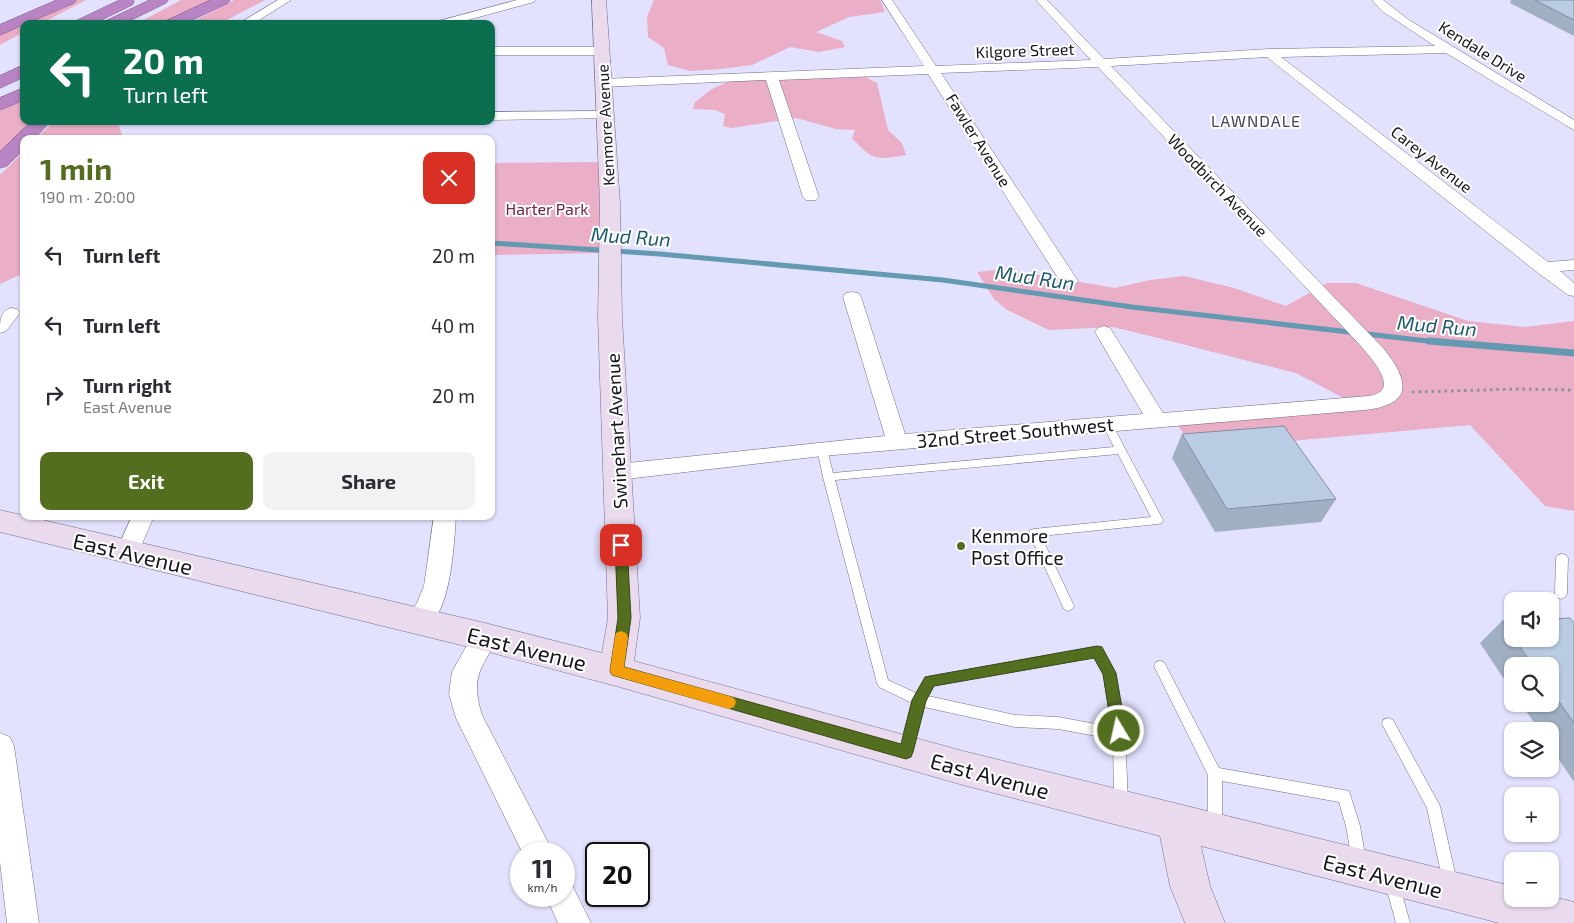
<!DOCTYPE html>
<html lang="en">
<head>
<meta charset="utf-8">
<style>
	body { margin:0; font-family:"Exo 2",sans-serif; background:#f2f2f3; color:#2b2b33; height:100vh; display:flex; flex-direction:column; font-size:19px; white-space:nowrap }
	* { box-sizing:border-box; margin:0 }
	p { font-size:16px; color:#7c7c81 }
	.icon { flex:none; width:28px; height:28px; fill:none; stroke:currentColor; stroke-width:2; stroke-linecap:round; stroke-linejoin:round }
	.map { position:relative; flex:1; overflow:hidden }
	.sheet { position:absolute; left:20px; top:135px; width:475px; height:385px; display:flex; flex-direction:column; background:#fff; border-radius:10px; box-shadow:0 1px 4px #0004 }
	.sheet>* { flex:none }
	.hud { position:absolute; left:20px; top:20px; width:475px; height:105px; border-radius:10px; box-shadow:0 1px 4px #0004; background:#0b6e4f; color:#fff; overflow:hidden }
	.controls { position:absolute; left:1504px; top:592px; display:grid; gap:10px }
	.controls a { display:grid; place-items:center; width:55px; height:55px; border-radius:10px; background:#fff; box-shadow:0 1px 4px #0004; font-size:25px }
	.speed { position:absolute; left:510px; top:842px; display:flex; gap:10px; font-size:25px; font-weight:700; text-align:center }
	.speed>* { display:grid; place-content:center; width:65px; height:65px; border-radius:50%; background:#fff; box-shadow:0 1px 4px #0004; line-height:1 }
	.speed small { font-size:12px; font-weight:400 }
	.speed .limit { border:2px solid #111; border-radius:8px; background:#fff; color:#111 }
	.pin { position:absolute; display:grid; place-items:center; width:42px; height:42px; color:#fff; margin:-21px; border-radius:10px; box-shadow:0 2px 8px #0006 }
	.me { position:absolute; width:55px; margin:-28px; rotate:351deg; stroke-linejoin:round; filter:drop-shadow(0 0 4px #0008) }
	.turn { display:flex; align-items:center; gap:18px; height:105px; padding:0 20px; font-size:22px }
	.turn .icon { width:65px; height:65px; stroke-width:2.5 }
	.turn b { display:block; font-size:35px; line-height:42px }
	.round { display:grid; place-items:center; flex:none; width:52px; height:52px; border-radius:10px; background:#f2f2f3 }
	.headline { display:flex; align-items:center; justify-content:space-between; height:85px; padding:0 20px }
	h1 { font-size:30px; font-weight:700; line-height:38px; color:#546e20 }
	.cta { display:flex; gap:10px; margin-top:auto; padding:10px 20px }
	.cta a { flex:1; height:58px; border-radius:10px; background:#546e20; color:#fff; font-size:20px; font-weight:700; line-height:58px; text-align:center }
	.cta a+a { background:#f2f2f3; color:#2b2b33 }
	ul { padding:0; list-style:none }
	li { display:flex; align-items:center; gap:15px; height:70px; padding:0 20px }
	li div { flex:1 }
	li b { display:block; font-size:19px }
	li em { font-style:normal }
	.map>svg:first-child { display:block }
	.green { fill:#eaaec6 }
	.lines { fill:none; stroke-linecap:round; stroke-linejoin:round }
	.stream-far1 { stroke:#6399b1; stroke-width:5 }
	.stream { stroke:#6399b1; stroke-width:7 }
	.lane-casing { stroke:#727089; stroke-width:1 }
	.street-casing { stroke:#727089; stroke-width:1 }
	.secondary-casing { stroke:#727089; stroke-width:1 }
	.highway-casing { stroke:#7f5d8a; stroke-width:1 }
	.path { stroke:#8f8fa4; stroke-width:3; stroke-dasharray:2.5 4; stroke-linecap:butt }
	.lane { fill:#fff; fill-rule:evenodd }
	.street { fill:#fff; fill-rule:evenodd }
	.secondary { fill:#eadaed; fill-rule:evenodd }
	.highway { fill:#b884c3; fill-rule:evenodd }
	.wall { fill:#a0afc4 }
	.building { fill:#bacce4; stroke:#828fa0 }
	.route { fill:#546e20; stroke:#374815 }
	.slow { fill:#f59e0b }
	.poi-dot { fill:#546e20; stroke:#fff; stroke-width:2 }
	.labels { text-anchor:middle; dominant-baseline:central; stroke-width:4; stroke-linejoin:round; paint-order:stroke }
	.far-street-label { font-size:16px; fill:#15151f; stroke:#fff }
	.far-neighbourhood-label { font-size:16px; letter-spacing:1px; fill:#434158; stroke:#fff }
	.far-park-label { font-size:16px; fill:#72244a; stroke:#fff }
	.street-label { font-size:19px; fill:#15151f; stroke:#fff }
	.poi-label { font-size:19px; fill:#15151f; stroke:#fff; text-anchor:start }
	.water-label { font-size:20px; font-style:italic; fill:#1a5a6e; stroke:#fff }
	.near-street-label { font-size:22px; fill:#15151f; stroke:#fff }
</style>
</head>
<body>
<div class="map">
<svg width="1574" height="923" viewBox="0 0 1574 923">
	<rect width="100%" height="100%" fill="#e2e1fe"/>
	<path class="green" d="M76 0H86L40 24H24V32L0 45V34Z
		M181 0H211L161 24H136Z
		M234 0H265L219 24H189Z
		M654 0H880L885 12 849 17 816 32 842 41 845 47 819 52 790 47 752 65 720 69 690 71 668 65 664 48 648 37 647 17Z
		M866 77 877 83 888 130 902 143 906 155C876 160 873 161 852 138L855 130 836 129 796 118 731 128 723 126 725 114 715 110 693 109 695 102 712 89 732 80Z
		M24 98V121H34L0 152V111Z
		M54 121H117L124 139H36Z
		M24 151V273L0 284V175Z
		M602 162 603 253 491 255V163Z
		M1005 269 1115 288 1150 280 1184 276 1234 288 1286 306 1327 283H1356L1468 321 1525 327 1574 321V511L1545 506 1470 425 1279 442 1193 446 1173 419 1355 404 1296 373 1158 338 1113 327 1049 330 1007 310 994 299 977 272Z"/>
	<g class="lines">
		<path class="stream-far1" d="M491 243 660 254 943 280 1132 307 1445 343"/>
		<path class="stream" d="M1429 341 1574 353"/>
		<g class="lane-casing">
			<path id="lane" d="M1107 421 1112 424 1163 520 1162 523 1158 524 1041 536 1074 606 1072 609 1068 611 1064 609 1029 533 1030 530 1034 529 1151 517 1118 454 835 480 888 680 916 693 926 677 930 676 1097 647 1101 648 1115 673 1125 731 1128 803 1126 808 1121 810 1116 808 1114 803 1113 739 1058 729 1015 727 924 707 911 753 906 755 901 753 899 749 912 703 879 687 877 683 823 477 817 449 819 447H825L827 449 833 473 1114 447 1102 424ZM1094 658 1103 674 1112 727 1058 717 1015 715 928 696 934 686Z
				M1562 554 1566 555 1568 558 1567 594 1565 597 1561 599 1557 597 1555 594 1556 558 1558 555Z
				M1160 661 1164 662 1219 768 1349 791 1360 826 1366 861 1364 866 1359 868 1354 866 1352 861 1346 826 1339 802 1222 781V827L1220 832 1215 834 1210 832 1208 827V775L1154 666 1156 662Z
				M1388 718 1393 720 1440 806 1457 882 1455 887 1450 889 1445 887 1443 882 1427 808 1382 724 1383 720Z
				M1392 876 1397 878 1399 883 1410 923H1396L1385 883 1387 878Z"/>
		</g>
		<g class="street-casing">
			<path id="street" d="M278 0H291L253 24H238Z
				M517 0H535L534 2 453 24H433L435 22Z
				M882 0H892L936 66 1091 60 1036 0H1047L1104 59 1269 49 1435 46 1382 11 1372 0H1383L1409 20 1574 120V130L1446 53 1281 57 1548 262 1574 260V270L1560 271 1574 283V296L1568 295 1537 272 1267 57 1111 66 1384 349C1410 382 1413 405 1364 410L822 456 618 480 610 478 607 472 610 466 618 464 885 436 843 297 846 293 852 292 858 293 861 297 905 434 1143 414 1095 332 1098 328 1104 326 1110 328 1163 413 1368 396C1403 392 1371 358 1360 345L1098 67 941 73 1078 281 1075 285 1069 286 1063 285 1060 281 928 74 779 80 819 197 816 200H806L803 197 766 80 602 87 596 83 602 79 924 66Z
				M491 47H601L607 51 601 55H491Z
				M604 111 611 115 609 118 491 120V112Z
				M11 308 17 309 20 313 6 331 0 333C0 321 0 311 11 308Z
				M132 516H154L136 558 128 561 120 558 116 552Z
				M434 516H456C454 541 451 643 409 628L406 621 417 603 424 586Z
				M485 626 494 629 498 637C481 671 470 675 482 715L554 854H523L456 718 449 694 452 672 476 629Z
				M0 733 10 737 14 746 39 923H7L0 862Z
				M564 882 572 885 591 923H558L546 896H564Z"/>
		</g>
		<g class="secondary-casing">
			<path id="secondary" d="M592 0H606L620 204 622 318 640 618 634 661 963 751 1512 886V899H1550V896L1574 902V923H1499L1201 846 1210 886 1225 923H1185L1170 886 1160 836 963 785 616 686 485 651 0 532V510L485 623 602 653 608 618 598 318 600 204Z"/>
		</g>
		<g class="highway-casing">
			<path id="highway" d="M57 0H76L74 3 0 35V25Z
				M120 0H133L134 2 132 5 93 24H74L76 21Z
				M150 0H168L166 3 123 24H104L106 21Z
				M211 0H230L228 3 184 24H164L166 21Z
				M24 65V77L0 88V76Z
				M24 88V100L0 110V98Z
				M32 121H51L34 139H24V149L7 166 0 168V152Z"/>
		</g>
		<path class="path" d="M1412 392 1518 389 1574 390"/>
		<use href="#lane" class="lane"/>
		<use href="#street" class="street"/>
		<use href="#secondary" class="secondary"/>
		<use href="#highway" class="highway"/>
	</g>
	<path class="wall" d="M1511 0H1574V36L1510 3Z
		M1182 434 1336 499 1321 522 1215 532 1172 458Z
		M1502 621H1512V639H1550L1574 623V782L1550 746V731H1540L1521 704H1550V666H1512V691L1480 643Z"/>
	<path class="building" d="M1535 0H1574V20Z
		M1284 426 1336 499 1227 509 1182 434Z
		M1570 618 1574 623V723L1550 689V666H1534L1514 639H1550V619Z
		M1502 621H1512V636Z"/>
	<path class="route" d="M621 540 626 541 627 545 631 618 624 667 901 744 912 700 925 677 1097 646 1102 647 1116 673 1126 731 1124 736 1119 738 1114 736 1112 731 1103 674 1094 658 934 686 926 701 913 752 911 757 906 759 612 675 610 671 618 618 615 545 617 541Z"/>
	<path class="slow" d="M621 631 626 633 628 637 624 667 729 696 734 698 736 702 734 707 729 709 612 675 610 671 615 637 616 633Z"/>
	<circle class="poi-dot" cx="961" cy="546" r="5"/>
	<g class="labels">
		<g class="far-street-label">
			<text transform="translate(1025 50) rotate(-2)">Kilgore Street</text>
			<text transform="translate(1483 51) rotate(32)">Kendale Drive</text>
			<text transform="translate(605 125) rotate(-93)">Kenmore Avenue</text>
			<text transform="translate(979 140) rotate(58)">Fawler Avenue</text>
			<text transform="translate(1432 159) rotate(38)">Carey Avenue</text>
			<text transform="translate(1218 185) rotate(46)">Woodbirch Avenue</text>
		</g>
		<g class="far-neighbourhood-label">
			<text x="1256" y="120">LAWNDALE</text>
		</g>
		<g class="far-park-label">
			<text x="547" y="208">Harter Park</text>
		</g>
		<g class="street-label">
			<text transform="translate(616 431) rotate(-93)">Swinehart Avenue</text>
			<text transform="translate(1015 432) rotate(-5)">32nd Street Southwest</text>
		</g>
		<g class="poi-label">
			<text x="971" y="535">Kenmore<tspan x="971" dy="22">Post Office</tspan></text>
		</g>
		<g class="water-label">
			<text transform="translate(631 236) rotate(4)">Mud Run</text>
			<text transform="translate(1035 277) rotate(8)">Mud Run</text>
			<text transform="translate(1437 325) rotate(5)">Mud Run</text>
		</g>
		<g class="near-street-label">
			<text transform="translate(133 553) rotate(13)">East Avenue</text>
			<text transform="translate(527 648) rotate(14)">East Avenue</text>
			<text transform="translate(990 775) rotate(15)">East Avenue</text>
			<text transform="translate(1383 875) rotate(14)">East Avenue</text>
		</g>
	</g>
</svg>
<div class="controls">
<a><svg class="icon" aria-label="sound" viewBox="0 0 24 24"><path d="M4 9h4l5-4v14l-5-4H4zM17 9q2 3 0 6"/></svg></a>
<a><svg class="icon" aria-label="search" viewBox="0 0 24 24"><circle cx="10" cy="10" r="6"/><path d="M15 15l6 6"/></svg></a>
<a><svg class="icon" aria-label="layers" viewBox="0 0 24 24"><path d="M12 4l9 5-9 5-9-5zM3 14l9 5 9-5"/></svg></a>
<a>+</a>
<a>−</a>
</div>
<div class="speed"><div>11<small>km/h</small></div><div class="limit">20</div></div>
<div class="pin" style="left:621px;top:545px;background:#d93025"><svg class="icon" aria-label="arrive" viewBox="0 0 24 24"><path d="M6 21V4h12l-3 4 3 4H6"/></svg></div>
<svg class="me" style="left:1119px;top:731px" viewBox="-20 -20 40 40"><circle r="17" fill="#546e20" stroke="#fff" stroke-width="3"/><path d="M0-11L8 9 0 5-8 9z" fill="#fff"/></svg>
<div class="hud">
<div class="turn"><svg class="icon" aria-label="left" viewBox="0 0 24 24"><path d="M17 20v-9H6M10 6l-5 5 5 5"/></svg><div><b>20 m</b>Turn left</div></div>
</div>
<section class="sheet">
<div class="headline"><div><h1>1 min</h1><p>190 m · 20:00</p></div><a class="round" style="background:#d93025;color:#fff"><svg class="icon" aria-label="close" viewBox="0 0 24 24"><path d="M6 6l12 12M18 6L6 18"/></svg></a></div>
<ul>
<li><svg class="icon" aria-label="left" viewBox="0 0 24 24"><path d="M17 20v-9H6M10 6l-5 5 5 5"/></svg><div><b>Turn left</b></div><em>20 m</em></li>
<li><svg class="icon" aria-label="left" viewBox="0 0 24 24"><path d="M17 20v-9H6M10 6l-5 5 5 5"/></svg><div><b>Turn left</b></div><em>40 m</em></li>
<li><svg class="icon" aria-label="right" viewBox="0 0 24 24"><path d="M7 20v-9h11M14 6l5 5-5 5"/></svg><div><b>Turn right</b><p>East Avenue</p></div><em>20 m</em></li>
</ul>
<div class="cta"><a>Exit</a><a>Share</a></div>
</section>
</div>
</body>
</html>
